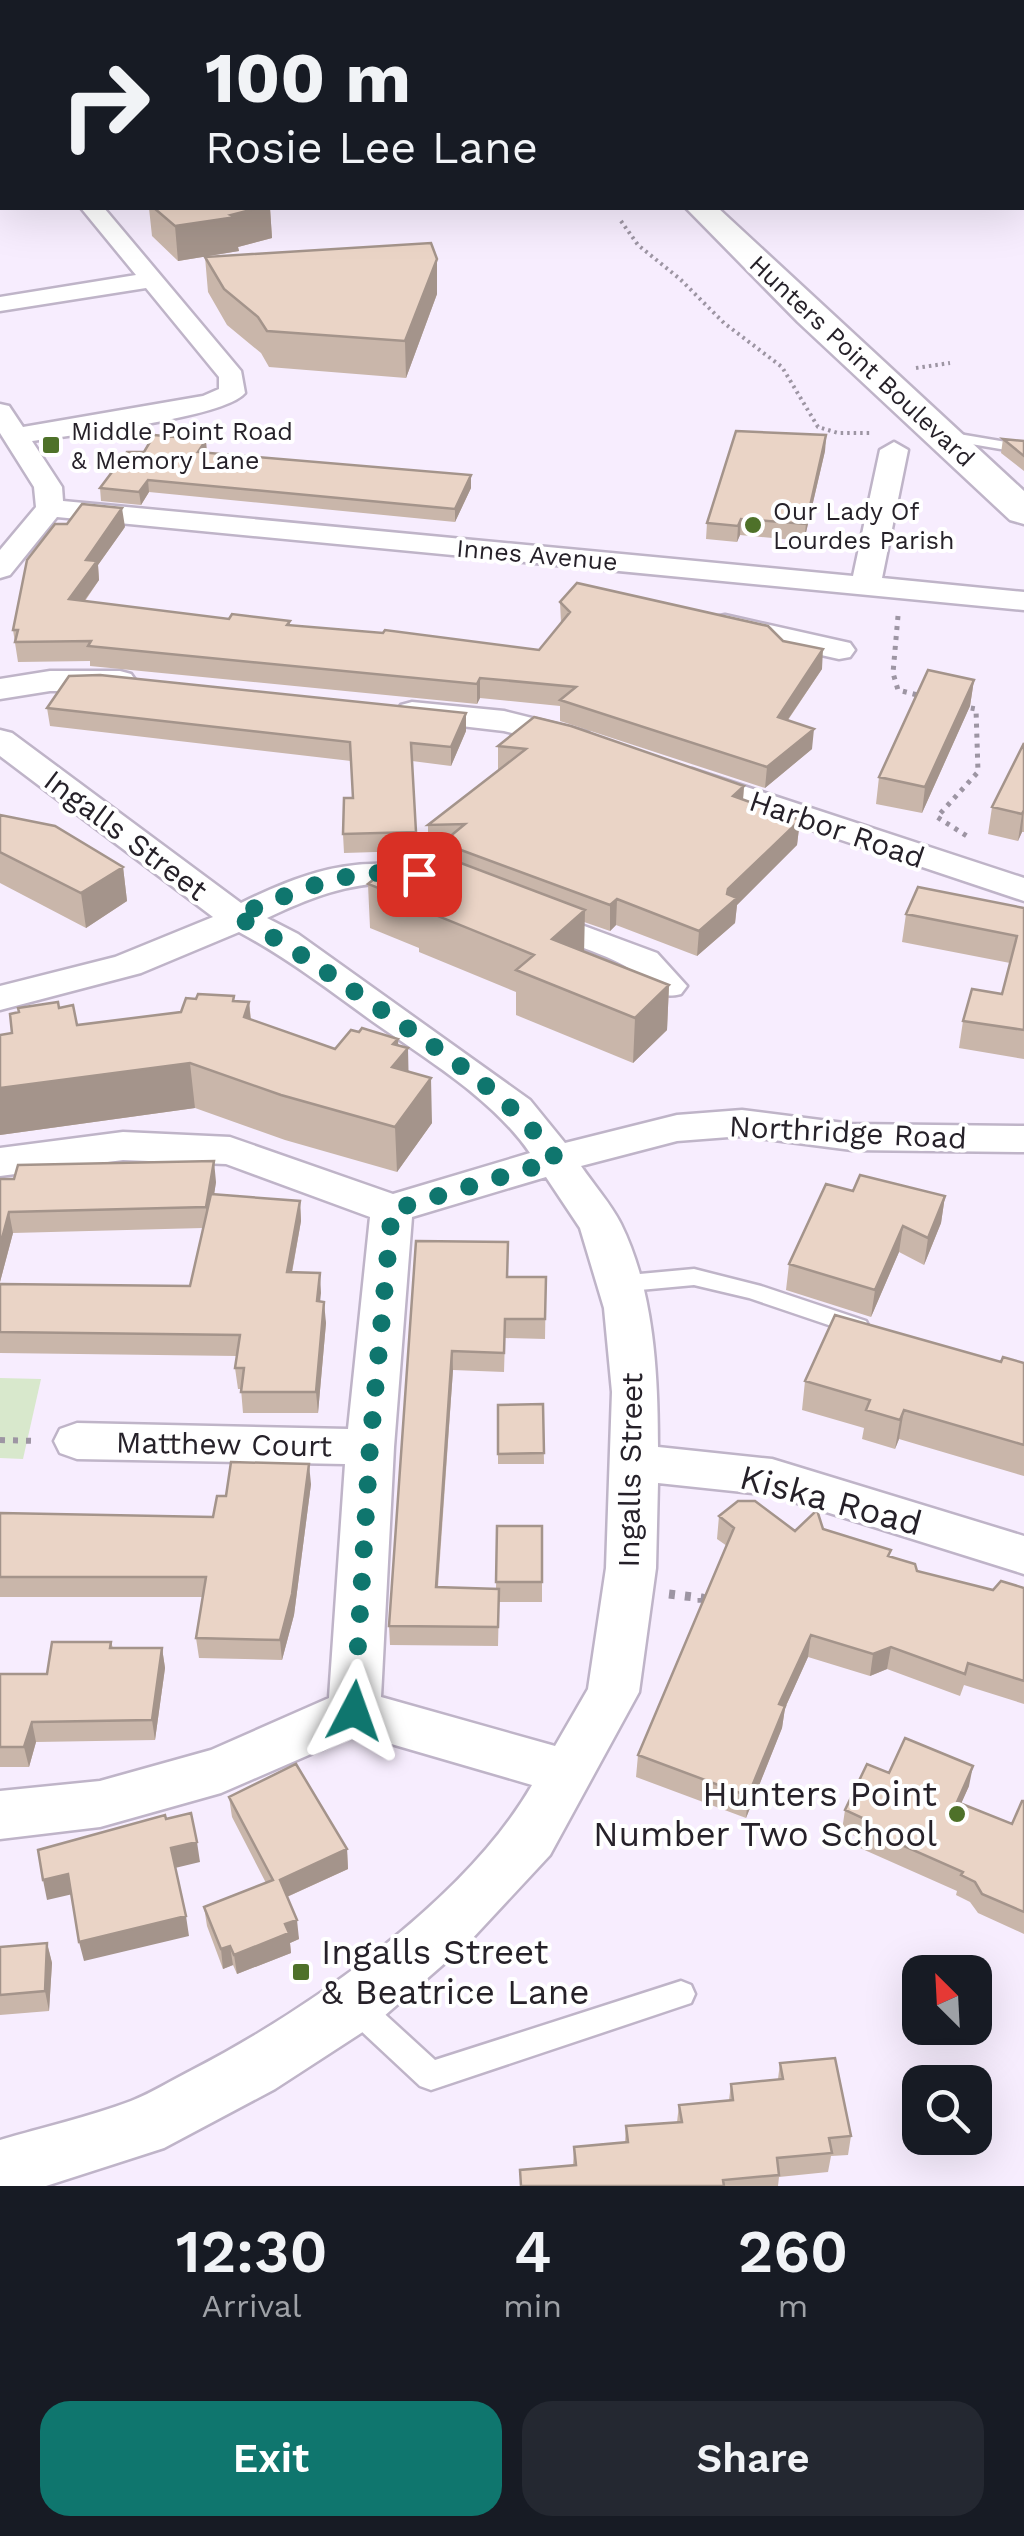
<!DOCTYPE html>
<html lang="en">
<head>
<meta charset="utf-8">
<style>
	body { margin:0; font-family:"Work Sans",sans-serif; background:#242831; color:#f1f3f6; height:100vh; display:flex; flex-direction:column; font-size:38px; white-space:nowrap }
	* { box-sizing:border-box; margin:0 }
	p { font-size:32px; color:#9ea1a6 }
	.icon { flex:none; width:55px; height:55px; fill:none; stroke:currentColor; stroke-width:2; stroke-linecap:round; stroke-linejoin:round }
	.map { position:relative; height:2186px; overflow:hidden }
	.side { display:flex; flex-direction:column; background:#171b24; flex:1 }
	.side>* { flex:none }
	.top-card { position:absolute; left:0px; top:0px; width:1025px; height:210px; box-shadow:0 10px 40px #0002; background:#171b24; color:#f1f3f6; overflow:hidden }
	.needle { width:65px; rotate:336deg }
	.buttons { position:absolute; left:902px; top:1955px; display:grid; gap:20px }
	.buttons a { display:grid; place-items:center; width:90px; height:90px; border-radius:20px; background:#171b24; box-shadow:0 10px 40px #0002; font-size:50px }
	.pin { position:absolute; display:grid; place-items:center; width:85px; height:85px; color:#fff; margin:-42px; border-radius:20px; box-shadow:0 5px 15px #0006 }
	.me { position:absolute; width:110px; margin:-55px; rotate:4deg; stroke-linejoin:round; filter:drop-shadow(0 0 8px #0008) }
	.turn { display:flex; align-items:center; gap:35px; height:210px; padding:0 40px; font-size:45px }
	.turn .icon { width:130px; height:130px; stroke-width:2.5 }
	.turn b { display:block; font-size:70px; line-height:85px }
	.eta { display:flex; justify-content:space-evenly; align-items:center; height:170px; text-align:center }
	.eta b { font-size:60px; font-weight:600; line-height:70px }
	.primary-button { display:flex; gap:20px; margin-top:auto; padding:20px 40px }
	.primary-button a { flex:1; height:115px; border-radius:30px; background:#0f766e; color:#fff; font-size:40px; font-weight:600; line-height:115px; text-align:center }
	.primary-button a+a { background:#242831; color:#f1f3f6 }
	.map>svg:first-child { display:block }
	.green { fill:#d8e8cc }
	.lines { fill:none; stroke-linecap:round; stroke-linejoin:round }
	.lane-casing { stroke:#bfb4c8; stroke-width:5 }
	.street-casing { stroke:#bfb4c8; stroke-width:5 }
	.secondary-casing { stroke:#bfb4c8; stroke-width:5 }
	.path-far3 { stroke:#9d95a3; stroke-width:4; stroke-dasharray:2.5 4; stroke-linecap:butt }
	.path-far2 { stroke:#9d95a3; stroke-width:5; stroke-dasharray:4 6; stroke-linecap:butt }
	.path-far1 { stroke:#9d95a3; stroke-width:6; stroke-dasharray:5 8; stroke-linecap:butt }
	.path { stroke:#9d95a3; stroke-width:9; stroke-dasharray:6 10; stroke-linecap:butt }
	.lane { fill:#fff; fill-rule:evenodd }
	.street { fill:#fff; fill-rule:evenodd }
	.secondary { fill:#fff; fill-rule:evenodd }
	.wall { fill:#c9b6aa; fill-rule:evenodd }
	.shaded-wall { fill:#a4948b }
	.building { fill:#ead4c6; stroke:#a4948b; stroke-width:2.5 }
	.route { stroke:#0f766e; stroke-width:18; stroke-dasharray:0 32.4 }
	.poi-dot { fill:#4e7129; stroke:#fff; stroke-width:4 }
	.labels { text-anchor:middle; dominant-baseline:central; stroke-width:8; stroke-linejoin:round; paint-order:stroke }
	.far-street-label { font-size:25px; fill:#262129; stroke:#fff }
	.far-poi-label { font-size:25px; fill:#262129; stroke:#fff; text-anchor:start }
	.street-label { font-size:30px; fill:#262129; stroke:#fff }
	.near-street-label { font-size:35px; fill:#262129; stroke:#fff }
	.near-poi-label { font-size:35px; fill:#262129; stroke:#fff; text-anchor:end }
</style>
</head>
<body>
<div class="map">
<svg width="1024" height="2186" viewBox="0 0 1024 2186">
	<rect width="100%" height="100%" fill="#f7edfe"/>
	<path class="green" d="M0 1378 41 1379 23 1459 0 1458Z"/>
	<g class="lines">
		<g class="lane-casing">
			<path id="lane" d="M0 12 2 13V19L0 18Z
				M947 432 1024 445V453L942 439 940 436Z
				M694 1269 761 1286 866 1321 869 1327 866 1333 858 1335 749 1298 694 1285 618 1292 610 1289 607 1284 610 1279 618 1276Z
				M681 1981 691 1985 695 1994 691 2003 431 2090 420 2086 345 2016 340 2006 345 1996 355 1992 365 1996 435 2060Z"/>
		</g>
		<g class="street-casing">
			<path id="street" d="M0 173 2 174V187H0Z
				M81 208H104L241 371 245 393C225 418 71 435 32 441L62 487 63 501 853 576 880 450 894 442 908 450 882 578 1024 592V610L57 517 10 575 0 578V550L36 507 34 487 0 433V404L9 406 23 427 203 396 219 389V377L146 288 0 311V297L136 275Z
				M725 615 850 643 855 650 850 657 839 659 714 631 710 624 714 617Z
				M50 671H120L131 674 136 681 131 688 120 691H50L0 699V679Z
				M412 702 504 711 588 732 592 739 588 746 576 749 504 731 401 719 396 712 401 705Z
				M0 730 12 733 241 903C317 866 366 853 450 873L455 881 450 889C430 893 415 884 396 883 349 882 309 898 267 918L298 934 530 1100 565 1143 677 1115 742 1110 852 1124 1024 1126V1152L852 1150 742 1136 677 1141 581 1166C594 1185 611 1204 621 1224 654 1291 658 1373 658 1447L772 1459 1024 1536V1574L772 1495 658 1483 656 1568 639 1692 550 1855 470 1941 375 2024 275 2089 164 2148 46 2186H0V2140C43 2127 89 2117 131 2101 152 2093 172 2080 192 2070 308 2010 466 1900 532 1785L357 1734 221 1793 100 1827 0 1839V1791L100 1781 211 1750 329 1698 345 1464 77 1459 60 1453 54 1441 60 1429 77 1423 348 1429 370 1217 226 1164 123 1160 0 1176V1148L123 1132 230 1137 393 1194 530 1153C492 1098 426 1059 372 1021 329 990 286 957 239 932L141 973 0 1010V986L115 957 213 917 0 756ZM546 1177 580 1228 604 1308 612 1392 606 1568 588 1689 555 1746 381 1697 394 1447 412 1217Z
				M692 769 1024 878V901L680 786 675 779 680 772Z
				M533 907 657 953 687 986 681 994C652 1001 651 982 630 969 604 952 551 938 520 926L515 918 520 910Z"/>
		</g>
		<g class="secondary-casing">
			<path id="secondary" d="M0 38H2V54H0Z
				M686 208H718L1024 491V524L1010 520 798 322Z"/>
		</g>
		<path class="path-far3" d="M782 2 787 0
			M621 221 638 245 680 279 724 323 782 367 818 427 838 433H873
			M916 368 950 363"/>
		<path class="path-far2" d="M898 616 893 673 898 690 925 697
			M961 706 976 709 978 772 937 817 970 838"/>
		<path class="path-far1" d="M0 1440 39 1441"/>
		<path class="path" d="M669 1594 702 1598V1612"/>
		<use href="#lane" class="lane"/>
		<use href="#street" class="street"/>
		<use href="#secondary" class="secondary"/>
	</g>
	<path class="wall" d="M149 208H270L272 238 238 247 239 251 178 261 152 236Z
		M205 257 437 259V294L406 378 269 367 261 353 227 325 208 292Z
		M826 435 825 451 804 541 740 535 737 542 706 539 707 523Z
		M1003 439 1024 441V471L1001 453Z
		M144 452H207L206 453 471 475V488L455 522 149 492 141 505 101 501 100 488Z
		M125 527 98 565 99 580 85 601 229 619 290 621V626L539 650 561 623 560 602 783 641 822 669 788 720 812 749 765 788 560 721V706L480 698 477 704 90 666V661L18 662 13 630Z
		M974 680 970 706 922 813 876 804 879 777Z
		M47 708 466 713V731L451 766 412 761 417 846 428 850V825L498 771V746L534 717 744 786 743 800 800 820 797 845 737 905 735 923 697 956 616 925 610 931 584 922V952L669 985 667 1030 633 1063 516 1015V992L419 952V948L370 928 368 884 409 851 344 853 343 834 353 798 351 761 50 726ZM429 850H443V856Z
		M1024 743V832H1022L1018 841 988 834 992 807Z
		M0 815 123 867 127 901 86 928 0 883Z
		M1024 908V1059L959 1048 963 1021 1002 994 1010 963 902 942 906 914Z
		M235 1001 249 1002 251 1019 335 1049 359 1032 398 1039V1045L408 1048V1072L432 1123 397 1172 285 1140 195 1108 0 1135V1035L12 1033 59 1008 77 1025 181 1012Z
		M0 1179 216 1182 214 1194 300 1201 301 1221 292 1273H320V1302L326 1323 318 1413H243L241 1389H238L235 1368 237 1356 0 1353V1284L190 1286 203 1228 13 1233 0 1282Z
		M853 1191 945 1196 941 1223 924 1265 899 1252 871 1317 786 1290 789 1264Z
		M416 1241 507 1277H546L545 1339 505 1338 504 1372 453 1370 438 1587 496 1589 497 1526H542V1602H499L498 1646 390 1645 389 1626Z
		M1001 1362 1024 1363V1476L899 1439 895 1449 862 1439 864 1428 802 1410 805 1381Z
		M543 1404 544 1464H498V1405Z
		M311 1484 294 1615 282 1660 199 1658 196 1638 203 1597H0V1513L213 1517 226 1496Z
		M719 1516 795 1531 823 1529 890 1556 917 1571 993 1590 1024 1588V1704L964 1685 960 1696 887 1669 870 1676 808 1657 785 1708 782 1728 746 1818 636 1777 638 1755 727 1546 717 1539Z
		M111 1642 113 1648H162L165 1668 155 1740 36 1742 29 1767H0V1674H47Z
		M889 1773 969 1786 961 1803 1012 1824 1024 1801V1934L978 1913 970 1902 956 1895 957 1891 860 1848 861 1839 842 1830 845 1810Z
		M229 1797 347 1849 348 1869 287 1897 299 1939 290 1943 291 1953 237 1974 233 1965 223 1969 207 1926 204 1907 266 1883 232 1817Z
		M47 1943 52 1963 49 2011 0 2015V1947Z
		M780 2063 851 2136 848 2155 831 2156 828 2172 779 2177 778 2186H520V2170L573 2165 574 2147 625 2142 626 2126 677 2122 679 2105 729 2100 731 2084 778 2079Z"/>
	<path class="shaded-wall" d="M258 208H270L272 238 238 247 239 251 178 261 175 226Z
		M437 259V294L406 378 405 341Z
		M826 435 825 451 804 541 806 524Z
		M206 440 207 452 199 465 198 452Z
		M471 475V488L455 522V509Z
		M148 480 149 492 141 505 139 492Z
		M122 508 125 527 98 565 99 580 72 618 69 599 86 560Z
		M741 519 740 535 737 542 738 526Z
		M823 649 822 669 776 737 778 717Z
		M480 678V698L477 704V684Z
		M974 680 970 706 922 813 925 787Z
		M466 713V731L451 766V747Z
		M814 729 812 749 765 788 767 767Z
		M744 786 742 811 733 796Z
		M1024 810 1022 832 1018 841 1022 814Z
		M800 820 797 845 737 905 735 923 697 956 699 931 728 889Z
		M123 867 127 901 86 928 81 893Z
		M617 899 616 925 610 931V905Z
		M585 910 584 955 552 939Z
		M669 985 667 1030 633 1063 635 1018Z
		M249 1002 253 1047 244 1017Z
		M398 1039 399 1059 408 1048 409 1093 392 1067 393 1044Z
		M190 1063 195 1108 0 1135V1088Z
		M431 1078 432 1123 397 1172 395 1127Z
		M214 1161 216 1182 209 1228 206 1207Z
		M945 1196 941 1223 924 1265 928 1238Z
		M300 1201 301 1221 288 1293 287 1272Z
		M9 1212 13 1233 0 1282V1246Z
		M903 1226 899 1252 871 1317 875 1290Z
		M320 1273 321 1293 318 1322 317 1301Z
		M324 1302 326 1323 318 1413 316 1392Z
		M452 1351 453 1370 436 1606V1587Z
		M904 1410 899 1439 895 1449 900 1420Z
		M309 1464 311 1484 294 1615 282 1660 280 1640Z
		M811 1635 808 1657 785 1708 782 1728 746 1818 748 1796 779 1704Z
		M891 1647 887 1669 870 1676 873 1654Z
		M162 1648 165 1668 155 1740 152 1720Z
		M32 1722 36 1742 29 1767 24 1747Z
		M973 1766 969 1786 953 1822 957 1802Z
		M197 1842 200 1862 175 1868 171 1848Z
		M347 1849 348 1869 282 1899 280 1880Z
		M68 1874 73 1894 47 1900 43 1880Z
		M186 1916 189 1936 84 1961 79 1942Z
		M297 1920 299 1939 290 1943 291 1953 237 1974 234 1955 285 1924Z
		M47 1943 52 1963 49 2011 45 1991Z
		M230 1946 233 1965 223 1969 221 1949Z"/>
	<path class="building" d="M154 208H258L231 215 236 217 175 226Z
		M431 243 437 259 405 341 267 331 258 317 224 289 205 257Z
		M736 431 826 435 806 524 741 519 738 526 707 523Z
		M154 435 206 440 198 452 471 475 455 509 148 480 139 492 100 488 127 452H144Z
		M1003 439 1024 441V456Z
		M82 504 122 508 86 560 97 561 69 599 229 619 232 614 290 621 287 625 383 633 385 630 539 650 570 612 560 602 577 583 768 626 783 641 823 649 778 717 814 729 767 767 560 700 576 687 480 678 477 684 88 646 91 641 15 642 18 630H13L27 560 55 524H67Z
		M928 670 974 680 925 787 879 777Z
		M100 675 466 713 451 747 411 743 416 832 343 834 344 798H353L350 742 47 708 69 676Z
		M534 717 571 726 744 786 733 796 800 820 728 889 727 894 737 898 699 931 617 899 610 905 442 843 465 824 428 825 526 749 498 746Z
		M1024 743V810L1022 814 992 807Z
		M0 815 55 826 123 867 81 893 0 852Z
		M416 846 585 910 552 939 669 985 635 1018 516 970 534 955 418 908 422 905 368 884Z
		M918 887 1024 908V1030L963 1021 972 989 1002 994 1017 936 906 914Z
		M198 994 234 996 233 1001 249 1002 244 1017 335 1049 351 1030 359 1032 362 1028 398 1039 393 1044 408 1048 392 1067 431 1078 395 1127 281 1095 190 1063 0 1088V1035L12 1033 10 1014 19 1012 18 1008 58 1002 59 1008 73 1005 77 1025 181 1012 186 998 196 999Z
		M214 1161 206 1207 9 1212 0 1246V1179H14L18 1165Z
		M860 1175 945 1196 928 1238 903 1226 875 1290 789 1264 826 1184 853 1191Z
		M211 1194 300 1201 287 1272 320 1273 317 1301 324 1302 316 1392H241L244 1368H235L240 1335 0 1332V1284L190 1286Z
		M416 1241 508 1242 507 1277H546L545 1319H505L504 1353 452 1351 436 1587 499 1589 498 1627 389 1626Z
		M835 1315 1001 1362 1003 1357 1024 1363V1445L904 1410 900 1420 866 1410 870 1400 805 1381Z
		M543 1404 544 1453 498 1454V1405Z
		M231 1462 309 1464 292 1594 280 1640 196 1638 206 1577H0V1513L213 1517 217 1496H226Z
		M738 1501H755L795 1531 817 1510 823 1529 891 1550 888 1556 915 1564 917 1571 993 1590 1001 1581 1024 1588V1681L968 1663 965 1674 891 1647 873 1654 811 1635 779 1704 785 1706 748 1796 638 1755 734 1528 719 1516Z
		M497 1526H542V1582H496Z
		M52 1642H111L110 1648H162L152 1720 32 1722 24 1747H0V1674H47Z
		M905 1738 973 1766 957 1802 1012 1824 1022 1801H1024V1912L982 1894 975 1882 961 1875 963 1872 863 1828 867 1820 845 1810 867 1764 889 1773Z
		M296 1764 347 1849 280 1880 297 1920 285 1924 289 1933 234 1955 230 1946 221 1949 204 1907 273 1880 229 1797Z
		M191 1813 197 1842 171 1848 186 1916 79 1942 68 1874 43 1880 38 1850 165 1815 166 1819Z
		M47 1943 45 1991 0 1995V1947Z
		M835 2058 851 2136 829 2138 832 2153 777 2158 779 2175 723 2180 724 2186H521L520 2170 576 2165 574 2147 628 2142 626 2126 682 2122 679 2105 733 2100 731 2084 783 2079 780 2063Z"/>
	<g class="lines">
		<path class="route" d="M354 1711 370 1446 392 1210 557 1160C510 1095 443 1053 377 1007 330 975 286 942 235 916 304 889 343 867 419 874"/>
	</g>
	<g class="poi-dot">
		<rect x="41" y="435" width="20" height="20" rx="5"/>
		<circle cx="753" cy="525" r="10"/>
		<circle cx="957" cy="1814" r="10"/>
		<rect x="291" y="1962" width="20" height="20" rx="5"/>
	</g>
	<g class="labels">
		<g class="far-street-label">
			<text transform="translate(862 361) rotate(43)">Hunters Point Boulevard</text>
			<text transform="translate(537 555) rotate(5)">Innes Avenue</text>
		</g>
		<g class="far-poi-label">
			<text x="71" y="431">Middle Point Road<tspan x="71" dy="29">&amp; Memory Lane</tspan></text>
			<text x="773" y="511">Our Lady Of<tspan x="773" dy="29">Lourdes Parish</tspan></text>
		</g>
		<g class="street-label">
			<text transform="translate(837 829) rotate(19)">Harbor Road</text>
			<text transform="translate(126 835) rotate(37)">Ingalls Street</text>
			<text transform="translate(848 1132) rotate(3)">Northridge Road</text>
			<text transform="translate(224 1444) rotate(1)">Matthew Court</text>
			<text transform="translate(630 1470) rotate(-89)">Ingalls Street</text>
		</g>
		<g class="near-street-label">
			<text transform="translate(831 1500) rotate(15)">Kiska Road</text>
		</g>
		<g class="near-poi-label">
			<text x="937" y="1794">Hunters Point<tspan x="937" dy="40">Number Two School</tspan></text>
			<text x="321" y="1952" text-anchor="start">Ingalls Street<tspan x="321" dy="40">&amp; Beatrice Lane</tspan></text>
		</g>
	</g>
</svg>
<div class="buttons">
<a><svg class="needle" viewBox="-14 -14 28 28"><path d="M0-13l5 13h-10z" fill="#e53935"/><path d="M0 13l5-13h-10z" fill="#9ea1a6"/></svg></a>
<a><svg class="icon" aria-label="search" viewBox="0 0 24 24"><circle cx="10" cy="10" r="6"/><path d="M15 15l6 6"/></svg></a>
</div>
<div class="pin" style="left:419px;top:874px;background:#d93025"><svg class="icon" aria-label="arrive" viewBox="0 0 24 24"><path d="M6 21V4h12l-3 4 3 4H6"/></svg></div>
<svg class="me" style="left:354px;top:1711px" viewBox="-20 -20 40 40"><path d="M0-17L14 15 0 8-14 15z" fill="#0f766e" stroke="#fff" stroke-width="4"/></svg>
<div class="top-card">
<div class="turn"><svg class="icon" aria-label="right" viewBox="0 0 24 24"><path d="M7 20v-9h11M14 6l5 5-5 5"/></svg><div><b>100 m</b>Rosie Lee Lane</div></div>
</div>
</div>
<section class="side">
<div class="eta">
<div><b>12:30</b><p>Arrival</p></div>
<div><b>4</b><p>min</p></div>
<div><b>260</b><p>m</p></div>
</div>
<div class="primary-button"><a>Exit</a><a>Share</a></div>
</section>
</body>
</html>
